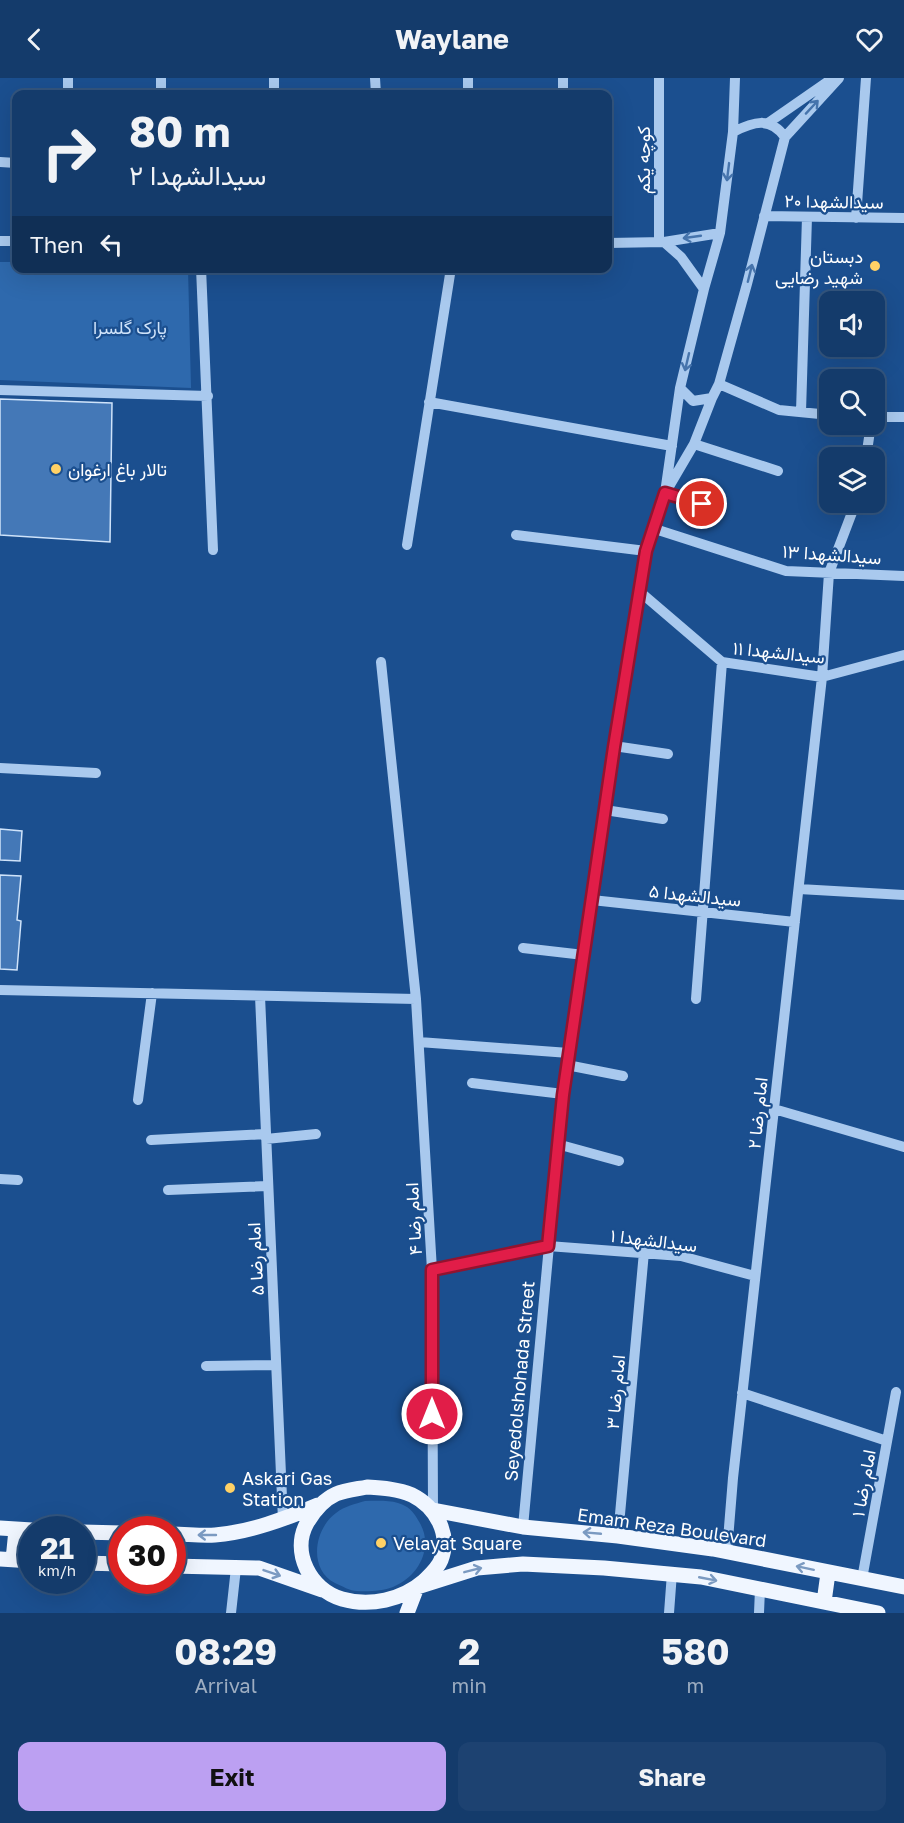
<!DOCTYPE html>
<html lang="en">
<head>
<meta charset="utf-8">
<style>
	body { margin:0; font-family:"Golos Text",Vazirmatn,sans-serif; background:#1d4271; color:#f1f3f6; height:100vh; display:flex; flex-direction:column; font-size:22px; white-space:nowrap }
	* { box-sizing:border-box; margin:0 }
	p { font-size:20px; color:#9dadc1 }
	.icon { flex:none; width:33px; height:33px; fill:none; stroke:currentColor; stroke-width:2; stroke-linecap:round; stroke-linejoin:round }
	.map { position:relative; height:1535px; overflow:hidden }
	.drawer { display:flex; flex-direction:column; background:#143b6b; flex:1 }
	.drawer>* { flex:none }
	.hud { position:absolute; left:12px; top:12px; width:600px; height:183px; border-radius:12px; box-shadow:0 6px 24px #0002,0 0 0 2px #33557e; background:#143b6b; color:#f1f3f6; overflow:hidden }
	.fabs { position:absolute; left:819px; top:213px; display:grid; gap:12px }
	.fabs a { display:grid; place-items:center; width:66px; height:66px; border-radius:12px; background:#143b6b; box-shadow:0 6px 24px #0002,0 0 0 2px #33557e; font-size:30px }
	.speed { position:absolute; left:18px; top:1438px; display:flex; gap:12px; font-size:30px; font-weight:700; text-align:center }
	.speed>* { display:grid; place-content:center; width:78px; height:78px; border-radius:50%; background:#143b6b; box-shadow:0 6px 24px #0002,0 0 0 2px #33557e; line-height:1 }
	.speed small { font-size:15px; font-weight:400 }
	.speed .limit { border:9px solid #d22; background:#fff; color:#111 }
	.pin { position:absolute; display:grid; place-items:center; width:51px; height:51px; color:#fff; margin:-26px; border:3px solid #fff; border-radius:50%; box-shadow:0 2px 6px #0007 }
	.me { position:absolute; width:66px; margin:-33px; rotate:0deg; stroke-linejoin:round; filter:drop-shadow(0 0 4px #0008) }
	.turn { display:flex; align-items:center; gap:21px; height:126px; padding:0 18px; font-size:27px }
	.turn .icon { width:78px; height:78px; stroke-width:2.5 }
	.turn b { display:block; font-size:42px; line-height:51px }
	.then { display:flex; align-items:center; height:57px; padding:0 18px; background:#0003; gap:12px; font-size:22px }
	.eta { display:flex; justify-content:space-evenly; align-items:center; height:102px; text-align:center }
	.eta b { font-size:36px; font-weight:700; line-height:42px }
	.cta { display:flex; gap:12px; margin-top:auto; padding:12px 18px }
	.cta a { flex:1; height:69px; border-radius:12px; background:#bca0f2; color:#111; font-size:24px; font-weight:700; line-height:69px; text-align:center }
	.cta a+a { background:#1d4271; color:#f1f3f6 }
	header { display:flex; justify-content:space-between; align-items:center; height:78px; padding:0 18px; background:#143b6b; font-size:27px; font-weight:700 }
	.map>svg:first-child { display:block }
	.green { fill:#2e69ad }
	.building { fill:#4478b7; stroke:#cfe3fa; stroke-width:1.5 }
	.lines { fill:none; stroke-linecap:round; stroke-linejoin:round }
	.minor { stroke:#a9c9ee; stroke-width:10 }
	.major { stroke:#f0f6ff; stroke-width:15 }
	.oneway { stroke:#4674ac }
	.oneway2 { stroke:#7b9ac1 }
	.route-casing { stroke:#92132f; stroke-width:15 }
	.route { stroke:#e11d48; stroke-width:10 }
	.poi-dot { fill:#ffd166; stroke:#1b4f8f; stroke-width:2 }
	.labels { text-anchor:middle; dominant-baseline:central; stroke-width:4.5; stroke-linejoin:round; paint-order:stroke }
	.street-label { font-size:18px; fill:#fff; stroke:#1b4f8f }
	.poi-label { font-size:18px; fill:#fff; stroke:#1b4f8f; text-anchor:start }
	.park-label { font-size:18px; fill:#cfe3fa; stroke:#1b4f8f }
</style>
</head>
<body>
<header><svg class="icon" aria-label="back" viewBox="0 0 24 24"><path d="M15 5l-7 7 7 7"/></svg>Waylane<svg class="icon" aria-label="heart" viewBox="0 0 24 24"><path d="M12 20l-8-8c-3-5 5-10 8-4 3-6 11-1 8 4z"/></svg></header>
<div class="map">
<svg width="904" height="1535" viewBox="0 0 904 1535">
	<rect width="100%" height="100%" fill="#1b4f8f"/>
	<path class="green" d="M0 184H16V190L188 191 191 310 0 302Z
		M365 1423C375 1423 388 1422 398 1425 408 1428 413 1433 418 1442 435 1467 420 1498 393 1509 383 1513 367 1514 357 1513 350 1513 342 1508 335 1505 308 1491 314 1451 336 1435 345 1428 355 1426 365 1423Z"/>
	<path class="building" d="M0 321 112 325 110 464 0 457Z
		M0 751 22 753 20 783 0 782Z
		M0 797 21 798 17 842 21 843 17 892 0 891Z"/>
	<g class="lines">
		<path class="minor" d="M68 0V16
			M161 0V16
			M375 0 376 16
			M468 0V16
			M274 16V0
			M563 16V0
			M768 45 833 0
			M733 54 735 0
			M785 59C770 38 753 44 733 54L720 155 704 211 680 310 693 323 712 320 719 306 747 206 785 59 839 0
			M0 84 16 85
			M764 138 904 140
			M856 140 866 0
			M0 163H16
			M659 164V0
			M664 164 681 179 704 211
			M608 165 664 164 720 155
			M201 190 213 472
			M719 306 779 332 830 337
			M0 312 208 318
			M429 324 672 368
			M801 334 807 139
			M874 339H904
			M694 366 778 393
			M866 380 871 346
			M667 412 694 366 712 320
			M665 415 702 426
			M655 451 786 493 904 498
			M516 457 646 473
			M407 467 451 190
			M639 513 722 584 822 599 904 577
			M381 584 416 921 432 1192 433 1432
			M614 668 668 676
			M0 690 96 695
			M605 732 663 741
			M799 811 904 817
			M592 822 795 844
			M523 870 584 877
			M0 912 416 921
			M260 918 283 1442
			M696 921 722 584
			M419 964 569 975
			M567 987 623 998
			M472 1005 563 1016
			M138 1022 152 915
			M774 1031 904 1069
			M266 1061 316 1056
			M151 1062 266 1056
			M557 1066 619 1083
			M0 1101 18 1102
			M168 1112 268 1108
			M432 1192 548 1168 681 1178 755 1198
			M206 1288 276 1287
			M742 1315 887 1363
			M523 1449 563 1016 614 668 639 513 646 473 665 415 680 310
			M618 1458 644 1174
			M727 1474 733 1400 822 599 829 495 856 424
			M862 1501 896 1314
			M231 1535 236 1490
			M669 1535 672 1495
			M759 1535 760 1511"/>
		<path class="major" d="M367 1409C382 1410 398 1411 412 1417 436 1429 451 1456 441 1482 438 1490 430 1497 424 1503 402 1522 370 1529 342 1521 310 1512 291 1474 307 1445 314 1433 323 1422 336 1416 345 1412 357 1411 367 1409Z
			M433 1432 523 1449 618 1458 713 1471 904 1509
			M0 1450 32 1452
			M82 1454 122 1455
			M172 1456C186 1456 201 1458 215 1457 250 1454 285 1441 318 1427
			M0 1481 32 1483
			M13 1482 16 1452
			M82 1485 122 1486
			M172 1488 259 1490 322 1512
			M824 1524 828 1495
			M407 1535 417 1509 477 1490 523 1486 604 1490 701 1499 878 1535"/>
	</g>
	<defs><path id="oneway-shaft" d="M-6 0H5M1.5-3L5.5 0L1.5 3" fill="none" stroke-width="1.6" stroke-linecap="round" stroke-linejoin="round" transform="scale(1.5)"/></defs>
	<g class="oneway">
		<use href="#oneway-shaft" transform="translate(812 29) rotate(-47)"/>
		<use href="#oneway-shaft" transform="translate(728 94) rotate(97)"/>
		<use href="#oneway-shaft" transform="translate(692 159) rotate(172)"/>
		<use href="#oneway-shaft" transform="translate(750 195) rotate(-76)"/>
		<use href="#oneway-shaft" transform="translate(687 284) rotate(103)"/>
	</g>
	<g class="oneway2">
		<use href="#oneway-shaft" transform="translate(592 1455) rotate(-175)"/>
		<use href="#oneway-shaft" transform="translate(207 1457) rotate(180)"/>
		<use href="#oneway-shaft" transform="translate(805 1490) rotate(-168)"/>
		<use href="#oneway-shaft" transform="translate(473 1492) rotate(-14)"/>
		<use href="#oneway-shaft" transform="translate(272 1495) rotate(19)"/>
		<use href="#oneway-shaft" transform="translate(708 1501) rotate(11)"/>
	</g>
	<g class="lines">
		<g class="route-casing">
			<path id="route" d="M432 1336V1192L548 1168 563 1017 614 669 646 473 665 415 702 426"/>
		</g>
		<use href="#route" class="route"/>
	</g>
	<g class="poi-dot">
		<circle cx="875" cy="188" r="6"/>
		<circle cx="56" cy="391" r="6"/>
		<circle cx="230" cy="1410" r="6"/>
		<circle cx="381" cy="1465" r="6"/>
	</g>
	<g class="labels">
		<g class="street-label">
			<text transform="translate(643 82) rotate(-90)">کوچه یکم</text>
			<text transform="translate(834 123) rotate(1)">سیدالشهدا ۲۰</text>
			<text transform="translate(832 476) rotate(4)">سیدالشهدا ۱۳</text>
			<text transform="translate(779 574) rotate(6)">سیدالشهدا ۱۱</text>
			<text transform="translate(695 817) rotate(6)">سیدالشهدا ۵</text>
			<text transform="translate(757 1035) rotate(-84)">امام رضا ۲</text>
			<text transform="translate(413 1141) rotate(-93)">امام رضا ۴</text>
			<text transform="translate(654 1162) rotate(7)">سیدالشهدا ۱</text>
			<text transform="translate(255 1181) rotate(-93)">امام رضا ۵</text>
			<text transform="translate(519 1303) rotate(-85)">Seyedolshohada Street</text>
			<text transform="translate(615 1314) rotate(-85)">امام رضا ۳</text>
			<text transform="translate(863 1405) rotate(-80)">امام رضا ۱</text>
			<text transform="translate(672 1449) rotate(8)">Emam Reza Boulevard</text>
		</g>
		<g class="poi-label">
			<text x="863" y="178" text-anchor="end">دبستان<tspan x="863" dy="21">شهید رضایی</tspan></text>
			<text x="68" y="391">تالار باغ ارغوان</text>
			<text x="242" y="1400">Askari Gas<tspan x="242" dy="21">Station</tspan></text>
			<text x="393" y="1465">Velayat Square</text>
		</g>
		<g class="park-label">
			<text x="130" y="249">پارک گلسرا</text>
		</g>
	</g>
</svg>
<div class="fabs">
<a><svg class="icon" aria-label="sound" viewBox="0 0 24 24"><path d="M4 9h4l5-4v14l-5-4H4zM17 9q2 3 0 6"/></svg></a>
<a><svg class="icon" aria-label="search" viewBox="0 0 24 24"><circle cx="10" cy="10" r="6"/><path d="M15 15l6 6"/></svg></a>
<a><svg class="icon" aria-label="layers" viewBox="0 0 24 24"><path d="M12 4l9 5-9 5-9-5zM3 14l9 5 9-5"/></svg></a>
</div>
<div class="speed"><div>21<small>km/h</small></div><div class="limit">30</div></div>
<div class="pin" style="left:702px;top:426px;background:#d93025"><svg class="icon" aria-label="arrive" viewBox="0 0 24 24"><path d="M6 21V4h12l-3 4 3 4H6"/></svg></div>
<svg class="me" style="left:432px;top:1336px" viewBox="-20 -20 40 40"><circle r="17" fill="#e11d48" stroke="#fff" stroke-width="3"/><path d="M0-11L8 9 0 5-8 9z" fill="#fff"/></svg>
<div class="hud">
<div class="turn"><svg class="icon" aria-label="right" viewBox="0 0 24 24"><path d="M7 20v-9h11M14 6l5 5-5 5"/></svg><div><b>80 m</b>سیدالشهدا ۲</div></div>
<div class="then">Then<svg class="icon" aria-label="left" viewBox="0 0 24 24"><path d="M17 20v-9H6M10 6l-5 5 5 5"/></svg></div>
</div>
</div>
<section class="drawer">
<div class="eta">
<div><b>08:29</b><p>Arrival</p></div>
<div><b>2</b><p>min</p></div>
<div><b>580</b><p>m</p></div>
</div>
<div class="cta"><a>Exit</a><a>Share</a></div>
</section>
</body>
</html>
